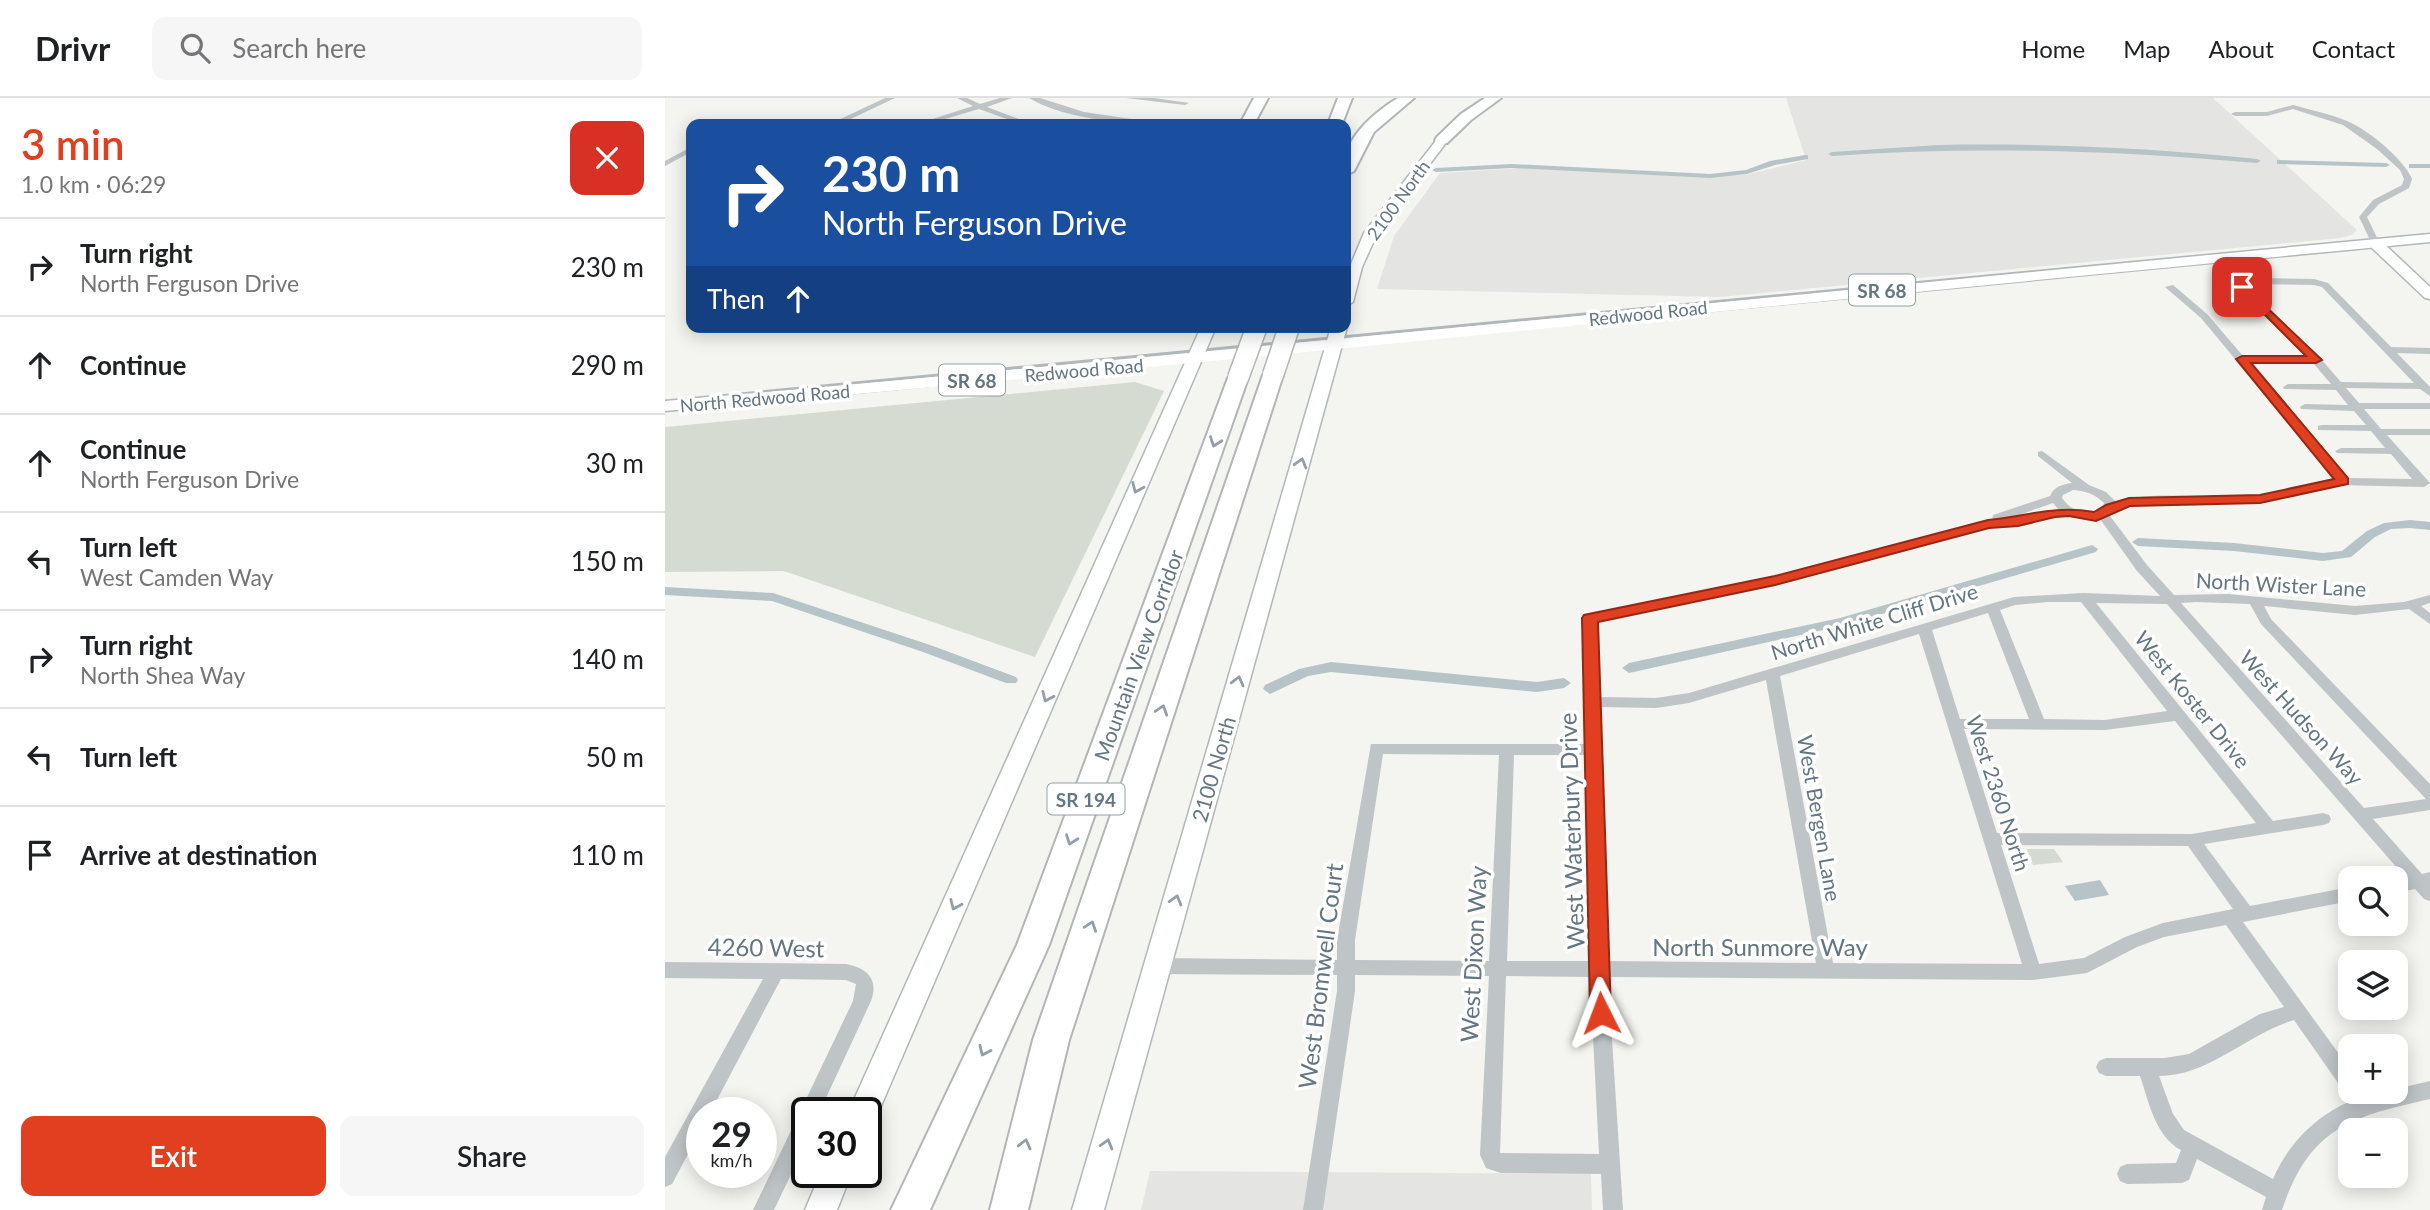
<!DOCTYPE html>
<html lang="en">
<head>
<meta charset="utf-8">
<style>
	body { margin:0; font-family:Lato,sans-serif; background:#f6f6f6; color:#202124; height:100vh; display:flex; flex-direction:column; font-size:26px; white-space:nowrap }
	* { box-sizing:border-box; margin:0 }
	p { font-size:23px; color:#757577 }
	.icon { flex:none; width:38px; height:38px; fill:none; stroke:currentColor; stroke-width:2; stroke-linecap:round; stroke-linejoin:round }
	.map { position:relative; flex:1; overflow:hidden }
	.panel { display:flex; flex-direction:column; background:#fff; width:665px }
	.panel>* { flex:none }
	.banner { position:absolute; left:21px; top:21px; width:665px; height:214px; border-radius:14px; box-shadow:0 4px 18px #0003; background:#1a4fa0; color:#fff; overflow:hidden }
	.controls { position:absolute; left:1673px; top:768px; display:grid; gap:14px }
	.controls a { display:grid; place-items:center; width:70px; height:70px; border-radius:14px; background:#fff; box-shadow:0 4px 18px #0003; font-size:35px }
	.speed { position:absolute; left:21px; top:999px; display:flex; gap:14px; font-size:35px; font-weight:700; text-align:center }
	.speed>* { display:grid; place-content:center; width:91px; height:91px; border-radius:50%; background:#fff; box-shadow:0 4px 18px #0003; line-height:1 }
	.speed small { font-size:18px; font-weight:400 }
	.speed .limit { border:4px solid #111; border-radius:10px; background:#fff; color:#111 }
	.pin { position:absolute; display:grid; place-items:center; width:60px; height:60px; color:#fff; margin:-30px; border-radius:14px; box-shadow:0 4px 10px #0006 }
	.me { position:absolute; width:77px; margin:-38px; rotate:357deg; stroke-linejoin:round; filter:drop-shadow(0 0 5px #0008) }
	.turn { display:flex; align-items:center; gap:24px; height:147px; padding:0 21px; font-size:32px }
	.turn .icon { width:91px; height:91px; stroke-width:2.5 }
	.turn b { display:block; font-size:49px; line-height:60px }
	.then { display:flex; align-items:center; height:66px; padding:0 21px; background:#0003; gap:14px; font-size:26px }
	.round { display:grid; place-items:center; flex:none; width:74px; height:74px; border-radius:14px; background:#f6f6f6 }
	.head { display:flex; align-items:center; justify-content:space-between; height:119px; padding:0 21px }
	h1 { font-size:42px; font-weight:600; line-height:52px; color:#e23f21 }
	.button { display:flex; gap:14px; margin-top:auto; padding:14px 21px }
	.button a { flex:1; height:80px; border-radius:14px; background:#e23f21; color:#fff; font-size:28px; font-weight:600; line-height:80px; text-align:center }
	.button a+a { background:#f6f6f6; color:#202124 }
	ul { padding:0; list-style:none }
	li { display:flex; align-items:center; gap:21px; height:98px; padding:0 21px; border-top:2px solid #e0e0e0 }
	li div { flex:1 }
	li b { display:block; font-size:26px }
	li em { font-style:normal }
	header { display:flex; align-items:center; gap:42px; box-sizing:border-box; height:98px; padding:0 35px; background:#fff; border-bottom:2px solid #e0e0e0 }
	header strong { font-size:33px }
	nav { display:flex; gap:38px; margin-inline-start:auto; font-size:24px }
	.search { width:490px; height:63px; background:#f6f6f6; display:flex; align-items:center; gap:18px; box-sizing:border-box; padding:0 24px; border-radius:14px; color:#757577; font-size:26px }
	main { display:flex; flex:1; min-height:0 }
	.map>svg:first-child { display:block }
	.built { fill:#e4e5e3 }
	.green { fill:#d5dbd1 }
	.water { fill:#b6c4c7 }
	.lines { fill:none; stroke-linecap:round; stroke-linejoin:round }
	.canal { fill:#b6c4c7; fill-rule:evenodd }
	.secondary-casing { stroke:#b1b7bb; stroke-width:3 }
	.primary-casing { stroke:#b2b7ba; stroke-width:3 }
	.highway-casing { stroke:#b2b6b8; stroke-width:4 }
	.street { fill:#bfc4c6; fill-rule:evenodd }
	.secondary { fill:#fff; fill-rule:evenodd }
	.primary { fill:#fff; fill-rule:evenodd }
	.highway { fill:#fff; fill-rule:evenodd }
	.highway-bridge-casing { stroke:#b2b6b8; stroke-width:23; stroke-linecap:butt }
	.highway-bridge { stroke:#fff; stroke-width:20 }
	.oneway { stroke:#929fa7 }
	.route { fill:#e23f21; stroke:#932915; stroke-width:2 }
	.labels { text-anchor:middle; dominant-baseline:central; stroke-width:7; stroke-linejoin:round; paint-order:stroke }
	.far-street-label { font-size:18px; fill:#637681; stroke:#fff }
	.shield { fill:#fff; stroke:#929fa7; stroke-width:2 }
	.shield-label { font-size:19px; font-weight:bold; fill:#637681 }
	.street-label { font-size:21px; fill:#637681; stroke:#fff }
	.near-street-label { font-size:24px; fill:#637681; stroke:#fff }
</style>
</head>
<body>
<header>
<strong>Drivr</strong>
<div class="search"><svg class="icon" aria-label="search" viewBox="0 0 24 24"><circle cx="10" cy="10" r="6"/><path d="M15 15l6 6"/></svg>Search here</div>
<nav><a>Home</a><a>Map</a><a>About</a><a>Contact</a></nav>
</header>
<main>
<section class="panel">
<div class="head"><div><h1>3 min</h1><p>1.0 km · 06:29</p></div><a class="round" style="background:#d93025;color:#fff"><svg class="icon" aria-label="close" viewBox="0 0 24 24"><path d="M6 6l12 12M18 6L6 18"/></svg></a></div>
<ul>
<li><svg class="icon" aria-label="right" viewBox="0 0 24 24"><path d="M7 20v-9h11M14 6l5 5-5 5"/></svg><div><b>Turn right</b><p>North Ferguson Drive</p></div><em>230 m</em></li>
<li><svg class="icon" aria-label="ahead" viewBox="0 0 24 24"><path d="M12 20V5M6 11l6-6 6 6"/></svg><div><b>Continue</b></div><em>290 m</em></li>
<li><svg class="icon" aria-label="ahead" viewBox="0 0 24 24"><path d="M12 20V5M6 11l6-6 6 6"/></svg><div><b>Continue</b><p>North Ferguson Drive</p></div><em>30 m</em></li>
<li><svg class="icon" aria-label="left" viewBox="0 0 24 24"><path d="M17 20v-9H6M10 6l-5 5 5 5"/></svg><div><b>Turn left</b><p>West Camden Way</p></div><em>150 m</em></li>
<li><svg class="icon" aria-label="right" viewBox="0 0 24 24"><path d="M7 20v-9h11M14 6l5 5-5 5"/></svg><div><b>Turn right</b><p>North Shea Way</p></div><em>140 m</em></li>
<li><svg class="icon" aria-label="left" viewBox="0 0 24 24"><path d="M17 20v-9H6M10 6l-5 5 5 5"/></svg><div><b>Turn left</b></div><em>50 m</em></li>
<li><svg class="icon" aria-label="arrive" viewBox="0 0 24 24"><path d="M6 21V4h12l-3 4 3 4H6"/></svg><div><b>Arrive at destination</b></div><em>110 m</em></li>
</ul>
<div class="button"><a>Exit</a><a>Share</a></div>
</section>
<div class="map">
<svg width="1765" height="1112" viewBox="0 0 1765 1112">
	<rect width="100%" height="100%" fill="#f4f4f0"/>
	<path class="built" d="M1121 0H1548L1692 132 1687 137 1675 140 1055 199 712 191 729 138 775 75 858 70 1027 79 1080 77 1141 62Z
		M485 1073 926 1076 927 1112H476Z"/>
	<path class="green" d="M470 284 499 293 370 559 119 473 0 474V329Z
		M1362 751H1389L1398 764 1368 767Z"/>
	<path class="water" d="M1435 782 1444 797 1410 803 1400 788Z"/>
	<g class="lines">
		<path class="canal" d="M1273 47C1380 45 1486 50 1592 61L1596 63 1592 65C1450 52 1309 48 1167 58L1163 56 1167 54Z
			M1140 57H1143V61L1110 67 1082 76 1045 80 847 70 771 74 767 72 771 70 847 66 1045 76 1081 72 1105 63Z
			M1612 62 1721 65 1725 67 1721 69 1615 66H1612Z
			M1744 66H1765V70H1744Z
			M1745 422 1765 424V432L1745 430 1726 431 1710 439 1686 459 1658 463 1569 453 1473 448 1467 444 1473 440 1569 445 1658 455 1677 453 1702 433 1719 425Z
			M1427 447 1433 451 1431 454 1176 528 964 575 957 570 964 565 1175 520Z
			M0 489 108 495 268 548 351 579 353 582 351 585H341L258 554 107 503 0 497Z
			M666 564 872 584 899 580 906 585 899 590 872 594 666 574 643 578 605 596 598 591 600 587 634 571Z"/>
		<g class="secondary-casing">
			<path id="secondary" d="M773 40 783 42 712 136 697 169 688 204 681 208V178L699 135Z
				M1711 142 1716 143 1765 189V201L1760 200 1706 149 1704 146Z
				M681 228 682 229 439 1112H407L666 229Z
				M536 229H551L213 1015 208 1025 201 1028V1015H183Z
				M156 1074H187L172 1112H140Z"/>
		</g>
		<g class="primary-casing">
			<path id="primary" d="M1765 136V144C1177 200 589 262 0 313V303C589 252 1177 191 1765 136Z"/>
		</g>
		<g class="highway-casing">
			<path id="highway" d="M589 0H603L589 26H575Z
				M673 0H687L677 26H663Z
				M733 0H749L709 34 689 73 681 77C681 70 679 61 682 54 689 32 713 12 733 0Z
				M820 0H836L806 22 782 45H772L770 42 772 39 796 16Z
				M608 271 615 273 618 277 404 942 363 1112H325L368 942 598 277 601 273Z
				M573 274 580 276 583 280 384 847 265 1112H226L352 847 563 280 566 276Z"/>
		</g>
		<path class="street" d="M220 0H230L175 26H165Z
			M292 0H302L315 6 335 0H347L322 9 367 26H356L314 11 263 26H252L308 8Z
			M364 0H375L419 14 473 22 582 24 586 26C527 29 414 31 364 0Z
			M461 0H489L524 5 520 7Z
			M1628 7C1646 12 1665 16 1682 23 1702 31 1739 61 1747 81L1744 90 1714 106 1702 119 1715 146 1714 148H1708L1694 119 1708 102 1737 87 1739 81 1735 72 1712 51 1678 27 1628 11 1602 18H1570L1566 16 1570 14H1602Z
			M26 49V54L0 68V63Z
			M1581 180 1649 181 1663 185 1726 249 1765 250V256L1732 255 1765 289V298L1755 291 1681 290 1694 305H1765V311H1699L1716 331H1765V337H1722L1765 385 1759 389 1672 387 1595 405 1465 408 1449 413 1445 418 1482 467 1509 497 1563 496 1690 508 1739 504 1765 497V505L1756 508 1765 515V526L1744 511 1690 517 1599 508 1606 521 1765 686V712L1708 721 1757 776 1765 774V803L1759 801 1750 791 1731 795V781L1740 779 1502 506 1431 505 1608 723 1658 715 1664 717 1666 721 1664 725 1658 727 1539 746 1585 808 1685 789V803L1578 824 1685 971V994H1687L1685 995 1678 992 1629 922C1582 936 1544 978 1494 978L1508 1016 1519 1032 1608 1081C1628 1033 1677 994 1731 994V991L1765 983V1001C1686 1019 1645 1029 1617 1112H1597L1601 1099 1532 1061 1524 1082 1517 1085 1462 1086 1455 1083 1452 1076 1455 1069 1462 1066 1511 1065 1516 1052C1490 1038 1484 1004 1475 978H1441L1434 975 1431 969 1434 963 1441 960H1500L1524 956 1595 916 1619 909 1561 827 1499 839 1472 849 1422 875 1368 882 943 879 958 1112H938L936 1076 836 1075 821 1070 815 1057 824 878 690 877V893L658 1112H638L672 893V877L492 876 486 873 483 868 486 863 492 860 672 862V842L706 646H921L918 520 920 517 1110 478 1327 422 1328 417 1385 398C1388 389 1398 386 1407 385L1373 358V354L1377 353 1424 387 1441 394 1451 404C1497 390 1548 404 1596 397 1620 394 1645 386 1669 380L1536 220 1500 189 1508 187 1542 216 1578 258 1642 259 1572 189 1578 181ZM1584 186 1649 187 1657 189 1749 285 1676 284 1655 260 1582 189ZM1583 264 1648 265 1666 286H1623L1618 289 1619 291 1671 292 1683 307 1640 306 1635 309 1636 311 1689 313 1701 327H1657L1653 328V332L1706 333 1720 350H1676L1670 353 1672 355 1726 356 1747 381 1682 380ZM1408 392C1421 393 1430 396 1439 405L1437 412C1421 418 1407 414 1397 400L1398 397ZM1388 405 1394 412 1348 419ZM1403 418 1421 422 1435 421 1472 473 1495 498 1419 495 1349 499 1024 595 991 600 934 599 932 523 1110 486 1324 430ZM1382 504H1416L1502 613 1440 622 1379 621 1335 512 1350 507ZM1531 504 1585 506 1596 526 1761 701 1699 710 1516 505ZM1323 515 1364 621H1295L1267 532ZM1254 536 1357 866 1168 865 1115 578ZM1101 582 1151 865 942 863 935 609 991 610 1024 605ZM1510 623 1591 725 1527 736 1332 735 1299 631 1440 632ZM718 656 834 657 824 863 690 862V842ZM849 657H921L924 863H842ZM1336 747 1523 748 1568 811 1498 825 1460 839 1419 860 1374 866ZM841 878 925 879 934 1056 835 1055Z
			M0 864 181 866C202 870 214 881 206 903L154 1015H142V1043L109 1112H88L188 903 191 886 181 882 116 881 45 1015H37V1030L7 1086 0 1089V1059L98 881 0 880Z"/>
		<use href="#secondary" class="secondary"/>
		<use href="#primary" class="primary"/>
		<use href="#highway" class="highway"/>
		<g class="highway-bridge-casing">
			<path id="highway-bridge" d="M608 277 624 229
				M573 280 591 231"/>
		</g>
		<use href="#highway-bridge" class="highway-bridge"/>
	</g>
	<defs><path id="oneway-chevron" d="M-2-3.5L2.5 0L-2 3.5" fill="none" stroke-width="1.6" stroke-linecap="round" stroke-linejoin="round" transform="scale(1.75)"/></defs>
	<g class="oneway">
		<use href="#oneway-chevron" transform="translate(550 344) rotate(110)"/>
		<use href="#oneway-chevron" transform="translate(636 365) rotate(-74)"/>
		<use href="#oneway-chevron" transform="translate(472 390) rotate(113)"/>
		<use href="#oneway-chevron" transform="translate(573 583) rotate(-76)"/>
		<use href="#oneway-chevron" transform="translate(382 599) rotate(114)"/>
		<use href="#oneway-chevron" transform="translate(497 612) rotate(-72)"/>
		<use href="#oneway-chevron" transform="translate(406 742) rotate(110)"/>
		<use href="#oneway-chevron" transform="translate(511 802) rotate(-74)"/>
		<use href="#oneway-chevron" transform="translate(290 807) rotate(114)"/>
		<use href="#oneway-chevron" transform="translate(426 828) rotate(-71)"/>
		<use href="#oneway-chevron" transform="translate(319 953) rotate(115)"/>
		<use href="#oneway-chevron" transform="translate(360 1046) rotate(-76)"/>
		<use href="#oneway-chevron" transform="translate(442 1046) rotate(-74)"/>
	</g>
	<path class="route" d="M1577 186 1657 262 1651 265H1586L1683 380V386L1595 405 1465 408 1431 423 1404 418 1390 419 1353 428 1324 430 1110 487 933 524 946 915 943 921 936 924 928 921 925 915 917 520 919 517 1110 478 1323 422C1363 418 1389 407 1429 414L1441 407 1464 400 1595 397 1669 381 1571 261 1577 258H1641L1572 189Z"/>
	<g class="labels">
		<g class="far-street-label">
			<text transform="translate(733 102) rotate(-54)">2100 North</text>
			<text transform="translate(983 215) rotate(-6)">Redwood Road</text>
			<text transform="translate(419 272) rotate(-5)">Redwood Road</text>
			<text transform="translate(100 300) rotate(-5)">North Redwood Road</text>
		</g>
		<g class="shield">
			<rect x="1184" y="176.5" width="66" height="31" rx="5"/>
			<rect x="274" y="266.5" width="66" height="31" rx="5"/>
			<rect x="382.5" y="685.5" width="77" height="31" rx="5"/>
		</g>
		<g class="shield-label">
			<text x="1217" y="192">SR 68</text>
			<text x="307" y="282">SR 68</text>
			<text x="421" y="701">SR 194</text>
		</g>
		<g class="street-label">
			<text transform="translate(1616 486) rotate(3)">North Wister Lane</text>
			<text transform="translate(1209 523) rotate(-17)">North White Cliff Drive</text>
			<text transform="translate(473 557) rotate(-70)">Mountain View Corridor</text>
			<text transform="translate(1528 601) rotate(51)">West Koster Drive</text>
			<text transform="translate(1637 619) rotate(48)">West Hudson Way</text>
			<text transform="translate(548 671) rotate(-74)">2100 North</text>
			<text transform="translate(1334 695) rotate(72)">West 2360 North</text>
			<text transform="translate(1155 720) rotate(80)">West Bergen Lane</text>
		</g>
		<g class="near-street-label">
			<text transform="translate(906 733) rotate(-92)">West Waterbury Drive</text>
			<text x="1095" y="848">North Sunmore Way</text>
			<text transform="translate(101 849) rotate(1)">4260 West</text>
			<text transform="translate(808 856) rotate(-87)">West Dixon Way</text>
			<text transform="translate(655 878) rotate(-83)">West Bromwell Court</text>
		</g>
	</g>
</svg>
<div class="controls">
<a><svg class="icon" aria-label="search" viewBox="0 0 24 24"><circle cx="10" cy="10" r="6"/><path d="M15 15l6 6"/></svg></a>
<a><svg class="icon" aria-label="layers" viewBox="0 0 24 24"><path d="M12 4l9 5-9 5-9-5zM3 14l9 5 9-5"/></svg></a>
<a>+</a>
<a>−</a>
</div>
<div class="speed"><div>29<small>km/h</small></div><div class="limit">30</div></div>
<div class="pin" style="left:1577px;top:189px;background:#d93025"><svg class="icon" aria-label="arrive" viewBox="0 0 24 24"><path d="M6 21V4h12l-3 4 3 4H6"/></svg></div>
<svg class="me" style="left:936px;top:915px" viewBox="-20 -20 40 40"><path d="M0-17L14 15 0 8-14 15z" fill="#e23f21" stroke="#fff" stroke-width="4"/></svg>
<div class="banner">
<div class="turn"><svg class="icon" aria-label="right" viewBox="0 0 24 24"><path d="M7 20v-9h11M14 6l5 5-5 5"/></svg><div><b>230 m</b>North Ferguson Drive</div></div>
<div class="then">Then<svg class="icon" aria-label="ahead" viewBox="0 0 24 24"><path d="M12 20V5M6 11l6-6 6 6"/></svg></div>
</div>
</div>
</main>
</body>
</html>
